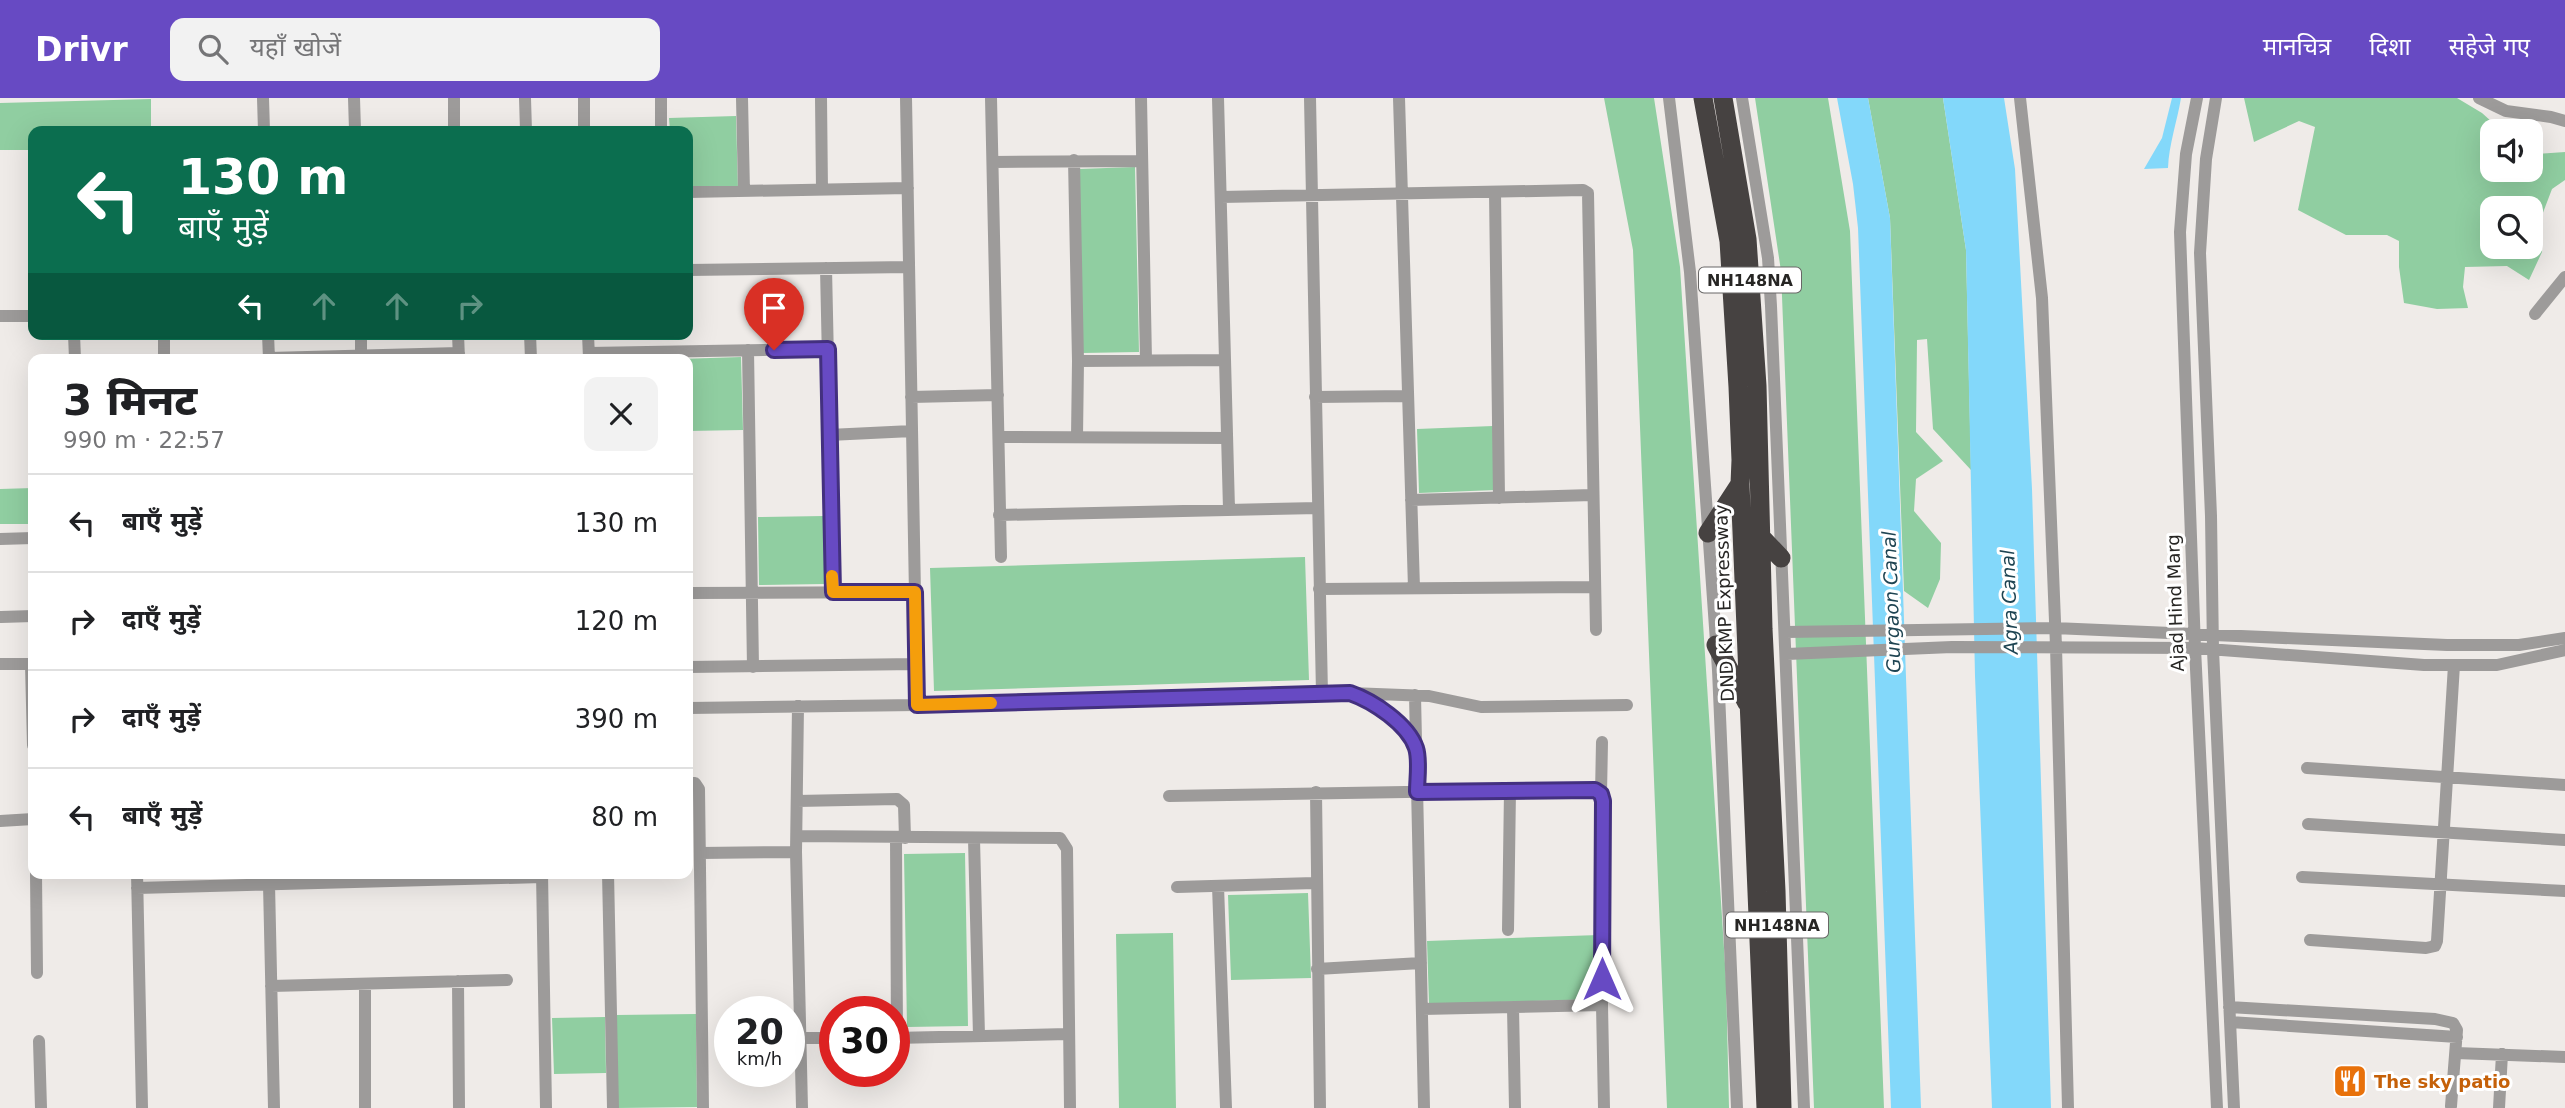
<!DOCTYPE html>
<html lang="hi">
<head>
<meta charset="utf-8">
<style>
	body { margin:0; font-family:"DejaVu Sans","Noto Sans Devanagari",sans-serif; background:#f2f2f2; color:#202124; height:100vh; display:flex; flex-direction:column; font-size:26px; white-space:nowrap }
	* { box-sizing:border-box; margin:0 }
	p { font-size:23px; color:#757577 }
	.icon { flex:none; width:38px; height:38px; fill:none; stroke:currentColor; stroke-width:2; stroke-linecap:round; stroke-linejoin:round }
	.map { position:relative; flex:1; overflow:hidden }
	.drawer { position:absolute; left:28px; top:256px; width:665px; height:525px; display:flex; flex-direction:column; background:#fff; border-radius:14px; box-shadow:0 7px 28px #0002 }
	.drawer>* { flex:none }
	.top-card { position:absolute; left:28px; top:28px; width:665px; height:214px; border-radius:14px; box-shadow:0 7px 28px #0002; background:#0b6e4f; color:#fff; overflow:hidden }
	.controls { position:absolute; left:2480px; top:21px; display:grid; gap:14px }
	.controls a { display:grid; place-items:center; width:63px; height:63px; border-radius:14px; background:#fff; box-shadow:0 7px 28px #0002; font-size:35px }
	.speed { position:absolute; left:714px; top:898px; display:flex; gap:14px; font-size:35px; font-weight:700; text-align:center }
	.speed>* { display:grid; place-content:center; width:91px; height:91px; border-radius:50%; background:#fff; box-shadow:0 7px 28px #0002; line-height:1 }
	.speed small { font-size:18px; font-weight:400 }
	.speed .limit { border:10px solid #d22; background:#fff; color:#111 }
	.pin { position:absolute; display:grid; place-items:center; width:60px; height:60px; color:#fff; margin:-72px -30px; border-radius:50% 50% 50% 0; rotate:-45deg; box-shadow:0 0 7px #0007 }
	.pin .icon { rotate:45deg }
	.me { position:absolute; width:77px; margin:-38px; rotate:0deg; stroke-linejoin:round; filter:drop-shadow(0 0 5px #0008) }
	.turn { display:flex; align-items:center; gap:24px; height:147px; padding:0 35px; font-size:32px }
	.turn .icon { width:91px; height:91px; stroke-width:2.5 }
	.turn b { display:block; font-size:49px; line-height:60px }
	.lanes { display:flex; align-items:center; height:66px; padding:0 35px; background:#0003; justify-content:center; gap:35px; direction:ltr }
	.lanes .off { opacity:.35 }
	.round { display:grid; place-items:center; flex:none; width:74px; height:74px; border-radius:14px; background:#f2f2f2 }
	.summary { display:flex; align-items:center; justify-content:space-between; height:119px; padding:0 35px }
	h1 { font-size:42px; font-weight:800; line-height:52px }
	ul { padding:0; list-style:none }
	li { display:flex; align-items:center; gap:21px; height:98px; padding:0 35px; border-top:2px solid #e0e0e0 }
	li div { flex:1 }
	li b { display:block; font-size:26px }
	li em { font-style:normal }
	header { display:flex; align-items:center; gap:42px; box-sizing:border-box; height:98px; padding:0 35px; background:#674ac3; color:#fff }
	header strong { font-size:33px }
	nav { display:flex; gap:38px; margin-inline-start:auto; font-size:24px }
	.search { width:490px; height:63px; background:#f2f2f2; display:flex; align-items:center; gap:18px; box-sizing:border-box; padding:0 24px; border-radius:14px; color:#757577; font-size:26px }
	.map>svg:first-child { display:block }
	.green { fill:#90cea1; fill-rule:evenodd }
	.water { fill:#83d8fa }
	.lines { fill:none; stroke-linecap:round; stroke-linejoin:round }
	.minor { stroke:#9d9b9a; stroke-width:12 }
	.highway { stroke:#464241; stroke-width:19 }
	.route-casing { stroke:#43307f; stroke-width:18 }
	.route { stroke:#674ac3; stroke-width:12 }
	.slow { stroke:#f59e0b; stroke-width:12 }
	.labels { text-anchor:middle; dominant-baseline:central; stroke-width:6; stroke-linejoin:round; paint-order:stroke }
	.shield { fill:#fff; stroke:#686766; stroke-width:2 }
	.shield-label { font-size:16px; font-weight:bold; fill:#272624 }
	.street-label { font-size:18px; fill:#272624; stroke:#fff }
	.food-label { font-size:18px; font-weight:bold; fill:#c56008; stroke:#fff; text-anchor:start }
	.water-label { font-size:19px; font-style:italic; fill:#1e4452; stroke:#fff }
</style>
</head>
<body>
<header>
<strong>Drivr</strong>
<div class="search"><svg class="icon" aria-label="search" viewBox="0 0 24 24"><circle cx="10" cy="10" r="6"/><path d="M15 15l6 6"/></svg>यहाँ खोजें</div>
<nav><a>मानचित्र</a><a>दिशा</a><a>सहेजे गए</a></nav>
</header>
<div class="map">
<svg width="2565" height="1010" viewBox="0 0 2565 1010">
	<rect width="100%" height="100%" fill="#efebe8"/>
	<path class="green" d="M1604 0H1654L1680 169 1726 881 1729 1010H1667L1633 152Z
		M1755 0H1828L1850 133 1884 1010H1814L1781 173Z
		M1868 0H1943L1966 152 1971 372 1933 331 1927 241 1917 242 1916 334 1943 363 1916 381 1914 413 1941 445 1940 481 1928 510 1904 493 1890 120Z
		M2244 0H2457L2482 15 2502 33H2492V72H2530L2531 53 2536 56 2565 54V82L2552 91 2539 125 2542 154 2529 182 2507 168 2465 169 2463 189 2468 210 2437 211 2404 205 2399 169V143L2387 137H2346L2298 112 2315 29 2299 23 2254 44ZM2492 110H2530V149H2492Z
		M151 1V33H33V52H0V5Z
		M736 18 738 91 688 92V33H670L669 20Z
		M1135 69 1139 254 1082 255 1078 71Z
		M741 259 743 332 688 333V261H679Z
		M1493 328 1496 392 1419 395 1417 331Z
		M33 390V426H0V391Z
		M824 418 825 486 759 487 758 419Z
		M1305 459 1309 582 934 593 930 470Z
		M965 755 968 928 907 929 904 756Z
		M1308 795 1311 880 1231 882 1228 797Z
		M1173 835 1176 1010H1119L1116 836Z
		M1599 837 1601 901 1429 906 1427 843Z
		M696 916 697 1009 617 1010 616 917Z
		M605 919 606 975 554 976 552 920Z"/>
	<path class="water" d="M1837 0H1868L1890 120 1921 1010H1891L1858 130 1853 86Z
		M1943 0H2004L2015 71 2032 391 2051 1010H1992L1975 578 1966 152Z
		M2172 0H2181C2177 24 2169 46 2168 70L2144 71 2162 40Z"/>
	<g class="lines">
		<path class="minor" d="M263 0 264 33
			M354 0 355 32
			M454 0V33
			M525 0 526 33
			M584 0V33
			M661 0V33
			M742 0 744 93
			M821 0 822 92
			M906 0 917 607
			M991 0 1001 459
			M1141 0 1146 263
			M1218 0 1229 411
			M1310 0 1322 596
			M1399 0 1414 490
			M1669 0 1690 174 1718 572 1737 1010
			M1742 0 1768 160 1771 208 1804 1010
			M2020 0 2042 200 2056 548 2068 1010
			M2197 0 2186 56 2180 134 2195 550 2217 1010
			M2216 0 2206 61 2200 155 2211 418 2213 552 2234 1010
			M2479 0 2506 13 2551 19 2565 23
			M1074 62 1078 263 1077 339
			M993 64 1142 63
			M688 94 908 90
			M1495 94 1499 400
			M1221 99 1583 92 1588 95 1596 532
			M826 170 833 494
			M688 172 909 169
			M2535 216 2565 179
			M0 218H33
			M74 236 75 261
			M164 236V261
			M268 236 269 261
			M361 236V261
			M458 236 459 261
			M530 236 531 261
			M588 236 589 260
			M748 252 753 569
			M589 255 828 251
			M269 260 459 255
			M1078 263 1225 262
			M911 299 998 297
			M1315 299 1408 298
			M829 337 912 333
			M999 339 1227 340
			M1411 402 1592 397
			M999 417 1318 410
			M0 441 33 440
			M1319 491 1594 489
			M688 495 915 494
			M1 519 33 518
			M1786 534 2054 530 2447 547H2519L2565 540
			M1787 556 1952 549 2195 550 2424 567H2497L2565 552
			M0 566H33
			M31 566 33 647
			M688 569 916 566
			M1415 597 1424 1010
			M1358 598C1383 607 1402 628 1416 650
			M798 608 796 754 802 1010
			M688 610 917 607 1350 595 1429 598 1481 609 1627 607
			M2307 670 2565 687
			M688 685H695L699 691 703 1010
			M1316 694 1320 1010
			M1601 696 1602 644
			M1169 698 1588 691 1601 696 1603 703 1602 907 1604 1010
			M797 703 897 701 904 707 905 740
			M0 723 33 721
			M2308 726 2565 742
			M797 738 1060 740 1067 751 1070 1010
			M896 740 897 940
			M974 741 979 938
			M700 755 796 754
			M36 775 37 875
			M137 775 142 1010
			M542 775 546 1010
			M608 775 613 1010
			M2302 779 2565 793
			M269 786 274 1010
			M1218 788 1226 1010
			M1177 789 1315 785
			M137 790 542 779
			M1508 832 1510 692
			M2310 842 2426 850 2435 848 2437 843 2454 567
			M1317 871 1421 865
			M458 883 459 1010
			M365 886V1010
			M271 888 507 882
			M2229 909 2435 921 2453 925 2457 932 2451 1008
			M1513 910 1515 1010
			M1422 911 1602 907
			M2230 924 2457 939
			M800 940H835
			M894 940 1068 936
			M39 943 41 1010
			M2456 955 2565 959
			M2499 1010 2502 956"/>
		<path class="highway" d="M1703 0 1729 143 1738 289 1741 362 1740 386 1766 1010
			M1723 0 1747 141 1757 288 1763 531 1776 793 1782 1010
			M1708 435 1740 386
			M1762 440 1781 460
			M1716 547 1747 605"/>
	</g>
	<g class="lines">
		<g class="route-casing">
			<path id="route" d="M774 252 828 251 833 494H915L917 607 1350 595C1373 603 1408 626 1416 650 1420 662 1417 681 1417 694L1595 692 1601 696 1603 703 1602 881"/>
		</g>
		<use href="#route" class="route"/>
		<path class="slow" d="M832 478 833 494H915L917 607 991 605"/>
	</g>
	<defs>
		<g id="restaurant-square" transform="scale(1.75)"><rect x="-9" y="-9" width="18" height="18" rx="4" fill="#e8710a" stroke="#fff"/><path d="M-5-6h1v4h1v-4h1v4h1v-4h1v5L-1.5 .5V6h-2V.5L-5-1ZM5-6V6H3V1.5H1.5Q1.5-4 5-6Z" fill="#fff"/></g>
	</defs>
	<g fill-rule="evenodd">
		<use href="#restaurant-square" x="2350" y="983"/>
	</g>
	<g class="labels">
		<g class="shield">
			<rect x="1699" y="169.5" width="102" height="25" rx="5"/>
			<rect x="1726" y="814.5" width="102" height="25" rx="5"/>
		</g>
		<g class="shield-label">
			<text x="1750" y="182">NH148NA</text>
			<text x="1777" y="827">NH148NA</text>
		</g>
		<g class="street-label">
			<text transform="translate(1724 505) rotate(-92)">DND KMP Expressway</text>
			<text transform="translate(2175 505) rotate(-92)">Ajad Hind Marg</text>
		</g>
		<g class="food-label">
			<text x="2374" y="983">The sky patio</text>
		</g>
		<g class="water-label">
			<text transform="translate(1891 504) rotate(-92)">Gurgaon Canal</text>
			<text transform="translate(2009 504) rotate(-92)">Agra Canal</text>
		</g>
	</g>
</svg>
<div class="controls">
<a><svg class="icon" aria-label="sound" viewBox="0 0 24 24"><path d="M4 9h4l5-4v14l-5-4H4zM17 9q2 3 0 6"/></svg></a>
<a><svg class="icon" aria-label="search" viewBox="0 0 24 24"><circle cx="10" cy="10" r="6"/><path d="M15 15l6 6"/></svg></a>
</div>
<div class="speed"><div>20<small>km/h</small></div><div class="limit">30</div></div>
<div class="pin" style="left:774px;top:252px;background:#d93025"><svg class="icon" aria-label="arrive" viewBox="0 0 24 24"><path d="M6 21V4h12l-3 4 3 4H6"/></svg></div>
<svg class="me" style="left:1602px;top:881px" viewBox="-20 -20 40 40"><path d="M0-17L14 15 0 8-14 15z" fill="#674ac3" stroke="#fff" stroke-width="4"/></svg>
<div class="top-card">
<div class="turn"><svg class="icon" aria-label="left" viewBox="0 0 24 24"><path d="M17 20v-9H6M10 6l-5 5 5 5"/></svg><div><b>130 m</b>बाएँ मुड़ें</div></div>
<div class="lanes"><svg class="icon" aria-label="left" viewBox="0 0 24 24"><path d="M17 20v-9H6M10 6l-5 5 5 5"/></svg><svg class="icon off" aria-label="ahead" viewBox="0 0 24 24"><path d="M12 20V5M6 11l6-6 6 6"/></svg><svg class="icon off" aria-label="ahead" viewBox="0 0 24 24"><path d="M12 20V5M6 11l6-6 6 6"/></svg><svg class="icon off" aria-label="right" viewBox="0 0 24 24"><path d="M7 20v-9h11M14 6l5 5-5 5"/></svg></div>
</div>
<section class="drawer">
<div class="summary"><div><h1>3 मिनट</h1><p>990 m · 22:57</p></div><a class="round"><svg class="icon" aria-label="close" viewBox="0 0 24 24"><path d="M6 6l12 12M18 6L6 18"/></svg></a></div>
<ul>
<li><svg class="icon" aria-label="left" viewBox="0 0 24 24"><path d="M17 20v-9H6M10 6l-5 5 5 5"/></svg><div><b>बाएँ मुड़ें</b></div><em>130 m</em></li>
<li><svg class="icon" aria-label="right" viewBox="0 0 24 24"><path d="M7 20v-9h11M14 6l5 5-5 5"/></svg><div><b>दाएँ मुड़ें</b></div><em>120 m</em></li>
<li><svg class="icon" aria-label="right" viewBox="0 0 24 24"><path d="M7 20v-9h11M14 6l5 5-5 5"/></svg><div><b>दाएँ मुड़ें</b></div><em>390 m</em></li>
<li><svg class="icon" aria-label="left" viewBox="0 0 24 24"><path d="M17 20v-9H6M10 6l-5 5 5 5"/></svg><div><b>बाएँ मुड़ें</b></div><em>80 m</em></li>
</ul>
</section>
</div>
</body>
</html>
